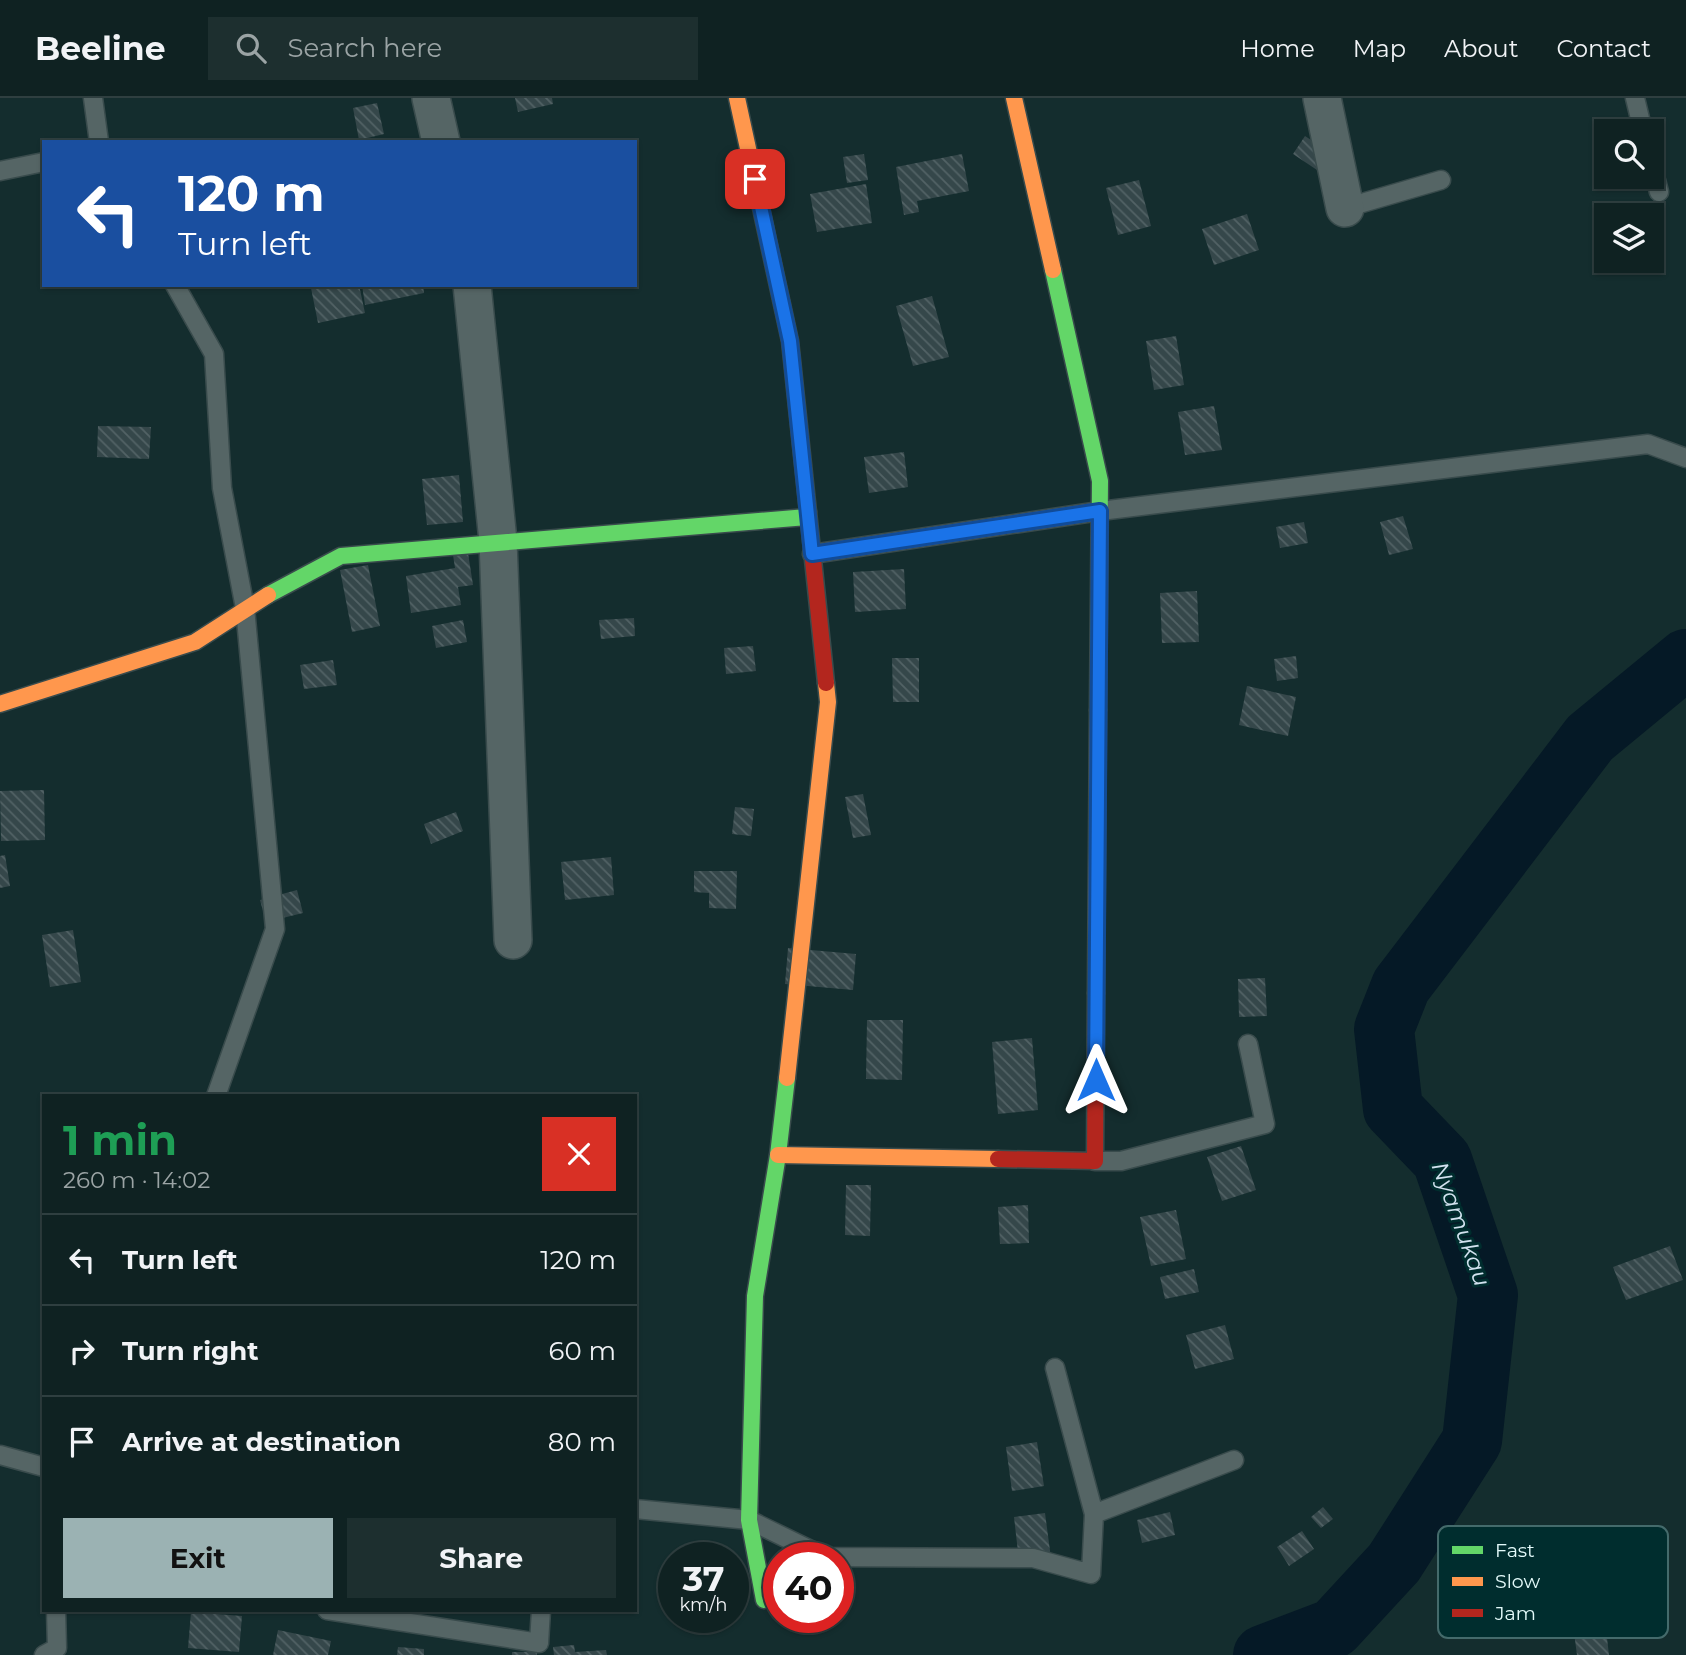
<!DOCTYPE html>
<html lang="en">
<head>
<meta charset="utf-8">
<style>
	body { margin:0; font-family:Montserrat,sans-serif; background:#1d2f2f; color:#f1f3f6; height:100vh; display:flex; flex-direction:column; font-size:26px; white-space:nowrap }
	* { box-sizing:border-box; margin:0 }
	p { font-size:23px; color:#9ba4a5 }
	.icon { flex:none; width:38px; height:38px; fill:none; stroke:currentColor; stroke-width:2; stroke-linecap:round; stroke-linejoin:round }
	.map { position:relative; flex:1; overflow:hidden }
	.side { position:absolute; left:42px; top:996px; width:595px; height:518px; display:flex; flex-direction:column; background:#0f2222; border-radius:0px; box-shadow:0 2px 5px #0004,0 0 0 2px #2f3f40 }
	.side>* { flex:none }
	.top-card { position:absolute; left:42px; top:42px; width:595px; height:147px; border-radius:0px; box-shadow:0 2px 5px #0004,0 0 0 2px #2f3f40; background:#1a4fa0; color:#fff; overflow:hidden }
	.fabs { position:absolute; left:1594px; top:21px; display:grid; gap:14px }
	.fabs a { display:grid; place-items:center; width:70px; height:70px; border-radius:0px; background:#0f2222; box-shadow:0 2px 5px #0004,0 0 0 2px #2f3f40; font-size:35px }
	.speed { position:absolute; left:658px; top:1444px; display:flex; gap:14px; font-size:35px; font-weight:700; text-align:center }
	.speed>* { display:grid; place-content:center; width:91px; height:91px; border-radius:50%; background:#0f2222; box-shadow:0 2px 5px #0004,0 0 0 2px #2f3f40; line-height:1 }
	.speed small { font-size:18px; font-weight:400 }
	.speed .limit { border:10px solid #d22; background:#fff; color:#111 }
	.pin { position:absolute; display:grid; place-items:center; width:60px; height:60px; color:#fff; margin:-30px; border-radius:14px; box-shadow:0 4px 10px #0006 }
	.me { position:absolute; width:77px; margin:-38px; rotate:0deg; stroke-linejoin:round; filter:drop-shadow(0 0 5px #0008) }
	.turn { display:flex; align-items:center; gap:24px; height:147px; padding:0 21px; font-size:32px }
	.turn .icon { width:91px; height:91px; stroke-width:2.5 }
	.turn b { display:block; font-size:49px; line-height:60px }
	.round { display:grid; place-items:center; flex:none; width:74px; height:74px; border-radius:0px; background:#1d2f2f }
	.summary { display:flex; align-items:center; justify-content:space-between; height:119px; padding:0 21px }
	h1 { font-size:42px; font-weight:700; line-height:52px; color:#1e9e55 }
	.button { display:flex; gap:14px; margin-top:auto; padding:14px 21px }
	.button a { flex:1; height:80px; border-radius:0px; background:#9bb2b3; color:#111; font-size:28px; font-weight:700; line-height:80px; text-align:center }
	.button a+a { background:#1d2f2f; color:#f1f3f6 }
	ul { padding:0; list-style:none }
	li { display:flex; align-items:center; gap:21px; height:91px; padding:0 21px; border-top:2px solid #2f3f40 }
	li div { flex:1 }
	li b { display:block; font-size:26px }
	li em { font-style:normal }
	header { display:flex; align-items:center; gap:42px; box-sizing:border-box; height:98px; padding:0 35px; background:#0f2222; border-bottom:2px solid #2f3f40 }
	header strong { font-size:33px }
	nav { display:flex; gap:38px; margin-inline-start:auto; font-size:24px }
	.search { width:490px; height:63px; background:#1d2f2f; display:flex; align-items:center; gap:18px; box-sizing:border-box; padding:0 24px; border-radius:0px; color:#9ba4a5; font-size:26px }
	.map>svg:first-child { display:block }
	.lines { fill:none; stroke-linecap:round; stroke-linejoin:round }
	.river { stroke:#051926; stroke-width:60 }
	.building { fill:url(#building-back-hatch) }
	.lane-casing { stroke:#394b4c; stroke-width:21 }
	.street-casing { stroke:#394b4c; stroke-width:40 }
	.fast-casing { stroke:#394b4c; stroke-width:19 }
	.slow-casing { stroke:#394b4c; stroke-width:19 }
	.jam-casing { stroke:#394b4c; stroke-width:19 }
	.lane { stroke:#556565; stroke-width:18 }
	.street { stroke:#556565; stroke-width:37 }
	.fast { stroke:#63d668; stroke-width:16 }
	.slow { stroke:#ff974d; stroke-width:16 }
	.jam { stroke:#b3261e; stroke-width:16 }
	.route-casing { stroke:#114b97; stroke-width:18 }
	.route { stroke:#1a73e8; stroke-width:12 }
	.labels { text-anchor:middle; dominant-baseline:central; stroke-width:6; stroke-linejoin:round; paint-order:stroke }
	.water-label { font-size:23px; font-style:italic; fill:#d3e3f0; stroke:#002d2e }
	.key { fill:#002d2e; stroke:#446a6b; stroke-width:2 }
	.key-label { font-size:19px; fill:#e3fafa }
</style>
</head>
<body>
<header>
<strong>Beeline</strong>
<div class="search"><svg class="icon" aria-label="search" viewBox="0 0 24 24"><circle cx="10" cy="10" r="6"/><path d="M15 15l6 6"/></svg>Search here</div>
<nav><a>Home</a><a>Map</a><a>About</a><a>Contact</a></nav>
</header>
<div class="map">
<svg width="1686" height="1557" viewBox="0 0 1686 1557">
	<defs>
		<pattern id="building-back-hatch" width="6" height="6" patternUnits="userSpaceOnUse" patternTransform="scale(1.75)"><rect width="6" height="6" fill="#35474a"/><path d="M-1 5l2 2M0 0l6 6M5-1l2 2" fill="none" stroke="#526265"/></pattern>
	</defs>
	<rect width="100%" height="100%" fill="#142d2e"/>
	<g class="lines">
		<path class="river" d="M1263 1557 1334 1530 1394 1465 1472 1343 1488 1197 1442 1062 1393 1011 1384 931 1401 888 1590 640 1686 561"/>
	</g>
	<path class="building" d="M515 0H552L553 6 518 14Z
		M377 5 384 36 359 42 353 10Z
		M1305 38 1329 54 1317 72 1293 56Z
		M864 56 868 82 847 85 843 59Z
		M962 56 969 93 917 103 919 114 904 117 896 69Z
		M1139 82 1151 128 1118 137 1106 90Z
		M866 86 872 125 817 134 810 96Z
		M1247 116 1259 152 1214 167 1202 131Z
		M1658 120 1664 151 1652 153V121Z
		M328 187H359L365 215 318 225 311 190Z
		M362 187H423L424 195 365 207Z
		M932 198 949 259 913 268 896 208Z
		M1176 238 1184 287 1154 292 1146 243Z
		M1214 308 1222 352 1185 357 1178 314Z
		M98 328 151 329 149 361 97 359Z
		M904 354 908 389 869 395 864 359Z
		M459 377 463 424 427 427 422 381Z
		M1403 418 1413 451 1389 457 1380 424Z
		M1304 424 1308 445 1280 450 1276 429Z
		M468 455 473 487 458 489 461 507 411 515 406 478 455 470 453 457Z
		M368 467 380 528 352 534 340 472Z
		M904 471 906 511 855 514 853 474Z
		M1197 493 1199 544 1162 545 1160 495Z
		M634 520 635 538 601 541 599 522Z
		M463 522 467 544 436 550 432 528Z
		M753 548 756 573 726 576 724 550Z
		M1296 558 1298 580 1277 583 1274 561Z
		M892 560H919V604H893Z
		M333 562 337 587 304 591 300 567Z
		M1247 588 1296 599 1288 638 1239 627Z
		M44 692 45 742 1 743 0 693Z
		M863 696 871 737 853 740 845 699Z
		M735 709 754 711 751 738 732 736Z
		M456 714 463 733 431 746 424 726Z
		M5 757 10 788 0 790V758Z
		M611 759 614 797 565 802 561 764Z
		M694 773H737L736 811 709 810V795L694 794Z
		M297 792 303 815 266 824 260 802Z
		M73 832 81 884 50 889 42 837Z
		M788 850 856 856 853 892 785 886Z
		M1265 880 1267 918 1239 919 1238 881Z
		M867 922H903L902 982 866 981Z
		M1032 940 1038 1012 998 1016 992 944Z
		M1241 1048 1256 1092 1222 1103 1207 1059Z
		M846 1087H871L870 1138 845 1137Z
		M1028 1107 1029 1145 1000 1146 998 1109Z
		M1176 1112 1186 1161 1151 1168 1140 1119Z
		M1670 1148 1683 1182 1626 1202 1613 1169Z
		M1194 1171 1199 1194 1165 1201 1160 1179Z
		M1225 1227 1234 1261 1195 1271 1186 1237Z
		M1037 1344 1044 1388 1012 1393 1006 1349Z
		M1323 1409 1333 1421 1321 1430 1311 1419Z
		M1170 1414 1175 1437 1142 1445 1137 1422Z
		M1045 1415 1051 1460 1019 1463 1014 1419Z
		M1302 1433 1314 1451 1289 1468 1277 1449Z
		M191 1514 242 1518 239 1554 188 1550Z
		M1605 1523 1609 1557H1577L1573 1527Z
		M278 1532 331 1543 328 1557H273Z
		M574 1547 575 1554 606 1552 607 1557H554L553 1549Z
		M398 1549 424 1551V1557H397Z
		M512 1554H537V1557H512Z"/>
	<g class="lines">
		<g class="lane-casing">
			<path id="lane" d="M93 0 99 44
				M1635 0 1643 33
				M1652 67 1659 94
				M0 73 44 64
				M1345 110 1441 82
				M175 187 214 256 222 390 245 510 275 831 216 998
				M812 456 1100 413 1648 346 1686 360
				M1095 1063H1121L1265 1026 1248 946
				M1055 1270 1094 1416
				M0 1357 44 1369
				M635 1411 749 1422 825 1459 1033 1460 1091 1476 1094 1416 1234 1362
				M327 1512 539 1545 541 1512
				M44 1557 57 1550 56 1512"/>
		</g>
		<g class="street-casing">
			<path id="street" d="M431 0 441 44
				M1322 0 1345 110
				M472 187 498 443 513 842"/>
		</g>
		<g class="fast-casing">
			<path id="fast" d="M1053 172 1100 383 1098 612
				M268 497 341 458 807 419
				M764 1502 749 1422 755 1198 778 1057 787 980"/>
		</g>
		<g class="slow-casing">
			<path id="slow" d="M737 0 790 243 808 414
				M1014 0 1053 172
				M0 606 195 544 268 497
				M1096 895 1098 612
				M787 980 828 604 826 585
				M778 1057 998 1061"/>
		</g>
		<g class="jam-casing">
			<path id="jam" d="M808 414 826 585
				M998 1061 1095 1063 1096 895"/>
		</g>
		<use href="#lane" class="lane"/>
		<use href="#street" class="street"/>
		<use href="#fast" class="fast"/>
		<use href="#slow" class="slow"/>
		<use href="#jam" class="jam"/>
	</g>
	<g class="lines">
		<g class="route-casing">
			<path id="route" d="M755 81 790 243 812 456 1100 413 1096 982"/>
		</g>
		<use href="#route" class="route"/>
	</g>
	<g class="labels">
		<g class="water-label">
			<text transform="translate(1461 1126) rotate(70)">Nyamukau</text>
		</g>
	</g>
	<rect x="1438" y="1428" width="230" height="112" rx="10" class="key"/>
	<rect x="1452" y="1448" width="31" height="8" fill="#63d668"/>
	<rect x="1452" y="1479" width="31" height="9" fill="#ff974d"/>
	<rect x="1452" y="1511" width="31" height="8" fill="#b3261e"/>
	<g class="key-label">
		<text x="1495" y="1459">Fast</text>
		<text x="1495" y="1490">Slow</text>
		<text x="1495" y="1522">Jam</text>
	</g>
</svg>
<div class="fabs">
<a><svg class="icon" aria-label="search" viewBox="0 0 24 24"><circle cx="10" cy="10" r="6"/><path d="M15 15l6 6"/></svg></a>
<a><svg class="icon" aria-label="layers" viewBox="0 0 24 24"><path d="M12 4l9 5-9 5-9-5zM3 14l9 5 9-5"/></svg></a>
</div>
<div class="speed"><div>37<small>km/h</small></div><div class="limit">40</div></div>
<div class="pin" style="left:755px;top:81px;background:#d93025"><svg class="icon" aria-label="arrive" viewBox="0 0 24 24"><path d="M6 21V4h12l-3 4 3 4H6"/></svg></div>
<svg class="me" style="left:1096px;top:982px" viewBox="-20 -20 40 40"><path d="M0-17L14 15 0 8-14 15z" fill="#1a73e8" stroke="#fff" stroke-width="4"/></svg>
<div class="top-card">
<div class="turn"><svg class="icon" aria-label="left" viewBox="0 0 24 24"><path d="M17 20v-9H6M10 6l-5 5 5 5"/></svg><div><b>120 m</b>Turn left</div></div>
</div>
<section class="side">
<div class="summary"><div><h1>1 min</h1><p>260 m · 14:02</p></div><a class="round" style="background:#d93025;color:#fff"><svg class="icon" aria-label="close" viewBox="0 0 24 24"><path d="M6 6l12 12M18 6L6 18"/></svg></a></div>
<ul>
<li><svg class="icon" aria-label="left" viewBox="0 0 24 24"><path d="M17 20v-9H6M10 6l-5 5 5 5"/></svg><div><b>Turn left</b></div><em>120 m</em></li>
<li><svg class="icon" aria-label="right" viewBox="0 0 24 24"><path d="M7 20v-9h11M14 6l5 5-5 5"/></svg><div><b>Turn right</b></div><em>60 m</em></li>
<li><svg class="icon" aria-label="arrive" viewBox="0 0 24 24"><path d="M6 21V4h12l-3 4 3 4H6"/></svg><div><b>Arrive at destination</b></div><em>80 m</em></li>
</ul>
<div class="button"><a>Exit</a><a>Share</a></div>
</section>
</div>
</body>
</html>
